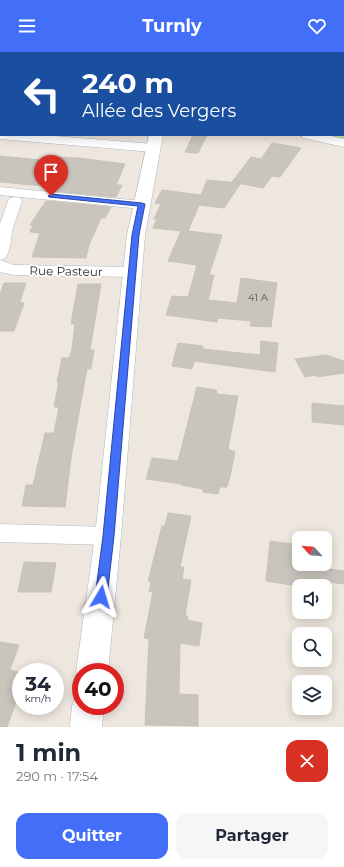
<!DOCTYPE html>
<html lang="fr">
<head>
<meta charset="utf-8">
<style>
	body { margin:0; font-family:Montserrat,sans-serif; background:#f6f6f7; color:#1f2937; height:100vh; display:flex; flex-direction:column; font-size:15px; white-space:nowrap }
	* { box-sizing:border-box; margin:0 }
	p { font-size:13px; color:#747a83 }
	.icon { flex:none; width:22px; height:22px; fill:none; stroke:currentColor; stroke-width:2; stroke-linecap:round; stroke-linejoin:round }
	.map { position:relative; height:675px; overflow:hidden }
	.panel { display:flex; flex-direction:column; background:#fff; flex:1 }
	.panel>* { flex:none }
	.hud { position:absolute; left:0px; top:0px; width:344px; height:84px; box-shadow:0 2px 10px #0003; background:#1a4fa0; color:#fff; overflow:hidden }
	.needle { width:26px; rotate:296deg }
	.buttons { position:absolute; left:292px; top:479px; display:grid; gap:8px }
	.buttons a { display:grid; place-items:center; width:40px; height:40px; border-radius:8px; background:#fff; box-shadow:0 2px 10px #0003; font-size:20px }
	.speed { position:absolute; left:12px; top:611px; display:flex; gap:8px; font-size:20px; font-weight:700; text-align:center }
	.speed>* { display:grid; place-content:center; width:52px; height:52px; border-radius:50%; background:#fff; box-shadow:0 2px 10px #0003; line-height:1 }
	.speed small { font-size:10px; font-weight:400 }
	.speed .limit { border:6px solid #d22; background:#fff; color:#111 }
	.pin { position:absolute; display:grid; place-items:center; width:34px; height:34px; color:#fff; margin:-41px -17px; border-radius:50% 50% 50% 0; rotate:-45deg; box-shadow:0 0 4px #0007 }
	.pin .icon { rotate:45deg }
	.me { position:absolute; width:44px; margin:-22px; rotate:7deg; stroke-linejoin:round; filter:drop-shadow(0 0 3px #0008) }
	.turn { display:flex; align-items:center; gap:14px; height:84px; padding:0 16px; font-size:18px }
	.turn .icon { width:52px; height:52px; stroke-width:2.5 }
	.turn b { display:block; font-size:28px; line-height:34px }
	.round { display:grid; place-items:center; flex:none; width:42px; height:42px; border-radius:12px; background:#f6f6f7 }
	.summary { display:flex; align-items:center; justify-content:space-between; height:68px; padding:0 16px }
	h1 { font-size:24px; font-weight:700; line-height:30px }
	.action { display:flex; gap:8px; margin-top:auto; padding:8px 16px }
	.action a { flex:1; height:46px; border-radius:12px; background:#426ef8; color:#fff; font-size:16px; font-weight:700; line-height:46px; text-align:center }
	.action a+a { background:#f6f6f7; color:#1f2937 }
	header { display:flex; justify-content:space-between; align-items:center; height:52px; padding:0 16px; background:#426ef8; color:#fff; font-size:18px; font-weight:700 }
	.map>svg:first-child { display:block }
	.green { fill:#b9e39d }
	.building { fill:#c9c5bd; stroke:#c9c2b9 }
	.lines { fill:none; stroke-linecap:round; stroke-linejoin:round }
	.street-casing { stroke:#b2b6c0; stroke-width:1 }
	.secondary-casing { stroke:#b2b6c0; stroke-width:1 }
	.street { fill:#fff; fill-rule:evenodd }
	.secondary { fill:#fff; fill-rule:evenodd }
	.route { fill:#426ef8; stroke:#2b48a1 }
	.labels { text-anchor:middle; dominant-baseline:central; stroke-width:3.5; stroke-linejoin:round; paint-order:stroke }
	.number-label { font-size:10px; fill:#535250 }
	.street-label { font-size:12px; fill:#2c2c2c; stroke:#fff }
</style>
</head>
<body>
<header><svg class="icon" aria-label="menu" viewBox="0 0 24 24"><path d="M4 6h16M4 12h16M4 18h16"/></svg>Turnly<svg class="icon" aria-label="heart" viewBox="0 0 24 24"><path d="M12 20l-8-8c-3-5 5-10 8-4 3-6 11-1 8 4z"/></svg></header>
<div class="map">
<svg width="344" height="675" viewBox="0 0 344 675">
	<rect width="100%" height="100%" fill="#eee7df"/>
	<path class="green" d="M43 0H344V89L322 83H343V1Z"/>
	<path class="building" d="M193 83H207L198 101 185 100Z
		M272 91 301 96 280 125 272 124 263 136 232 130 251 105 261 107Z
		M0 104 41 108 44 105 79 106 125 112 116 133H122L116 145 53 139 54 135 0 130Z
		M207 128 241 131 224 156 199 153 188 179 222 183 209 223H214L208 248 237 251 241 226 277 231 271 275 250 274 251 269 218 266 217 270 166 263 172 244 188 245 197 213 168 209 181 179 153 176 157 167H154L161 152 155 151 162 138 201 143Z
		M46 149 111 155 105 166H101L89 193 86 206 32 205 40 181 30 180 33 173H30Z
		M4 231H26L20 250 24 251 14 279H0V242Z
		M78 232H101L90 298H94L91 317H87L86 322 71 406 65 455 22 454 26 433H33L45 381H54L59 355H54L59 330H57L62 306H69L72 297 75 272H71Z
		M261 289 278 291 275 320 194 309 192 317 172 314 178 291 203 294 202 297 260 303Z
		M326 303 344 309V321L317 325 316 323 305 325 295 307Z
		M197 335 216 338 217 342 238 344 228 397 235 400 230 424 227 435H220L218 442 203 440V437L181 433 182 432 146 427 152 406 178 409Z
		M312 351 344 354V373L312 370Z
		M168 461 191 464 180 515H184L182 527 191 528 185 564H188L187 568 202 571 199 594 180 591 179 642 198 643V674L145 673 149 587 144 586 153 540 149 539 151 530 148 529 162 474H165Z
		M270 489 299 493V512H307V514L344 519V532L306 527 305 534H297L266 529Z
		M24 510 56 511 51 540H18Z
		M0 590 19 593 10 618 21 621V636L7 675H0Z"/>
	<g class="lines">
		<g class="street-casing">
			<path id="street" d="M274 0H285L273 1Z
				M0 46H1V52H0Z
				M0 79 1 83H42L153 92 157 93 159 96 157 99 153 100 0 87Z
				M0 135 142 149 147 150 149 153 147 156 142 157 0 143Z
				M15 145 20 146 22 149C19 158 16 167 13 176 10 186 12 197 5 206L0 208V172L8 149 10 146Z
				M0 208 14 213 132 215 138 217 140 220 138 223 132 225 14 223 0 220Z
				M0 472 108 475 116 477 120 484 116 491 108 493 0 490Z"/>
		</g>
		<g class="secondary-casing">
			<path id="secondary" d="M25 0H37L38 1H26Z
				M149 83H163L145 183 121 484 108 620H81V630L76 620 95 484 127 183Z
				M301 83H327L344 87V95L303 86Z
				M81 641V654H104L102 675H70L72 654 77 643Z"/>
		</g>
		<use href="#street" class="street"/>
		<use href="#secondary" class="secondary"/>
	</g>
	<path class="route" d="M51 142 142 151 145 152 139 183 114 484 107 545 105 548 101 550 97 548 95 545 103 484 132 183 138 154 49 145 48 144Z"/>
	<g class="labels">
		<g class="number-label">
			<text x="258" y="245">41 A</text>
		</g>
		<g class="street-label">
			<text transform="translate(66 219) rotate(1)">Rue Pasteur</text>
		</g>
	</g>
</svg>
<div class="buttons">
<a><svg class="needle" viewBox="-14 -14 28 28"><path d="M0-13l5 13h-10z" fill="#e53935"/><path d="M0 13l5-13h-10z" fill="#747a83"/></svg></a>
<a><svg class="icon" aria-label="sound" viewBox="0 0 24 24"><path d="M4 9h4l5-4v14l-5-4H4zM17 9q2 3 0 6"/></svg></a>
<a><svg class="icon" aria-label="search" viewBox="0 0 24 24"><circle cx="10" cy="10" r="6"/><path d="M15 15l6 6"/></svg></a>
<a><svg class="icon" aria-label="layers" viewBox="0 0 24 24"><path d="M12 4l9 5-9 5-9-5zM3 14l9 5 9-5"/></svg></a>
</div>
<div class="speed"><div>34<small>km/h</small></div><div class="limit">40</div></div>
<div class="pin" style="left:51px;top:144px;background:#d93025"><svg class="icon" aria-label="arrive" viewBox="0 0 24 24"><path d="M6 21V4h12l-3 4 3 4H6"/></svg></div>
<svg class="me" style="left:101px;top:545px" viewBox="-20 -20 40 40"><path d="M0-17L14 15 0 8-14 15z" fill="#426ef8" stroke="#fff" stroke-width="4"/></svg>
<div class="hud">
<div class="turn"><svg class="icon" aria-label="left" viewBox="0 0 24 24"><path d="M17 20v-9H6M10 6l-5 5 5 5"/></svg><div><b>240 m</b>Allée des Vergers</div></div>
</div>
</div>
<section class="panel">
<div class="summary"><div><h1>1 min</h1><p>290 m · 17:54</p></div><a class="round" style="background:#d93025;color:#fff"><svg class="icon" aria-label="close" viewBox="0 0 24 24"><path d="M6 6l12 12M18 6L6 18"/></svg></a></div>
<div class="action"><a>Quitter</a><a>Partager</a></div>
</section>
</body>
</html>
